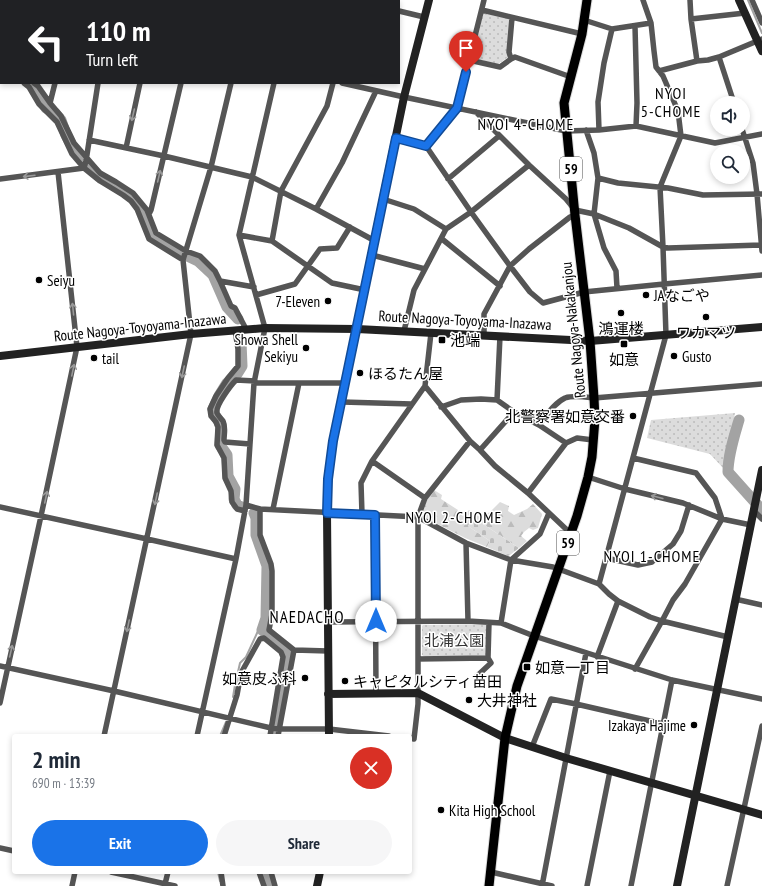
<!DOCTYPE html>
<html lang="en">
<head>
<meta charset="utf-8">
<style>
	body { margin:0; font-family:"PT Sans Narrow","Noto Sans JP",sans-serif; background:#f6f6f7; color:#1f2937; height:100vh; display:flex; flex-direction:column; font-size:15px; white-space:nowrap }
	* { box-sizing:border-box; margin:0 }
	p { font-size:13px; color:#747a83 }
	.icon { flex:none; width:22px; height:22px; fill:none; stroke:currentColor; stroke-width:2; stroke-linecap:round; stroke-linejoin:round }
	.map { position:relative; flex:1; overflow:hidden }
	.side { position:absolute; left:12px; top:734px; width:400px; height:140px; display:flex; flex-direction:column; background:#fff; border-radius:4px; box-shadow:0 2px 6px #0003 }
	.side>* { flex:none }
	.top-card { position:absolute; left:0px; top:0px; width:400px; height:84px; box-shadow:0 2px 6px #0003; background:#202124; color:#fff; overflow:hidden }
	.fabs { position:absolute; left:710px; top:96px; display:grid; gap:8px }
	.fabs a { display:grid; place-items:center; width:40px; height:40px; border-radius:50%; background:#fff; box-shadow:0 2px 6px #0003; font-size:20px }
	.pin { position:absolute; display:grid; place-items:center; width:34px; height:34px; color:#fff; margin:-41px -17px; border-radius:50% 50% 50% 0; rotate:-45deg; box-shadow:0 0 4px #0007 }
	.pin .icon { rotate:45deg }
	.me { position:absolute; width:44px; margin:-22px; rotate:0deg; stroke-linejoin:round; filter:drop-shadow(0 0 3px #0008) }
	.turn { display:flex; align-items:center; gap:14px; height:84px; padding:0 20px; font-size:18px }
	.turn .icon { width:52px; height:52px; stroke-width:2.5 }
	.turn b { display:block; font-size:28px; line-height:34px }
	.round { display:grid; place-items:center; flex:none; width:42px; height:42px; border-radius:21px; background:#f6f6f7 }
	.overview { display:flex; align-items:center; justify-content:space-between; height:68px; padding:0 20px }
	h1 { font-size:24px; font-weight:700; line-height:30px }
	.action { display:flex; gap:8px; margin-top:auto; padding:8px 20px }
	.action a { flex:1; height:46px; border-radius:24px; background:#1a73e8; color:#fff; font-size:16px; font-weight:700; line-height:46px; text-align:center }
	.action a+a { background:#f6f6f7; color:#1f2937 }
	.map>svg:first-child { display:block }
	.grass { fill:url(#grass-dots) }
	.forest { fill:url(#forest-firs) }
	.cemetery { fill:url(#cemetery-stones) }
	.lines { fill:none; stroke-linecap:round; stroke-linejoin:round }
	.stream { stroke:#a3a3a3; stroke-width:2 }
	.river { stroke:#a3a3a3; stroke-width:11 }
	.primary-casing { stroke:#dbdbdb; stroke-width:11 }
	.street { stroke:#555; stroke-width:5.5 }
	.secondary { stroke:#222; stroke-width:8 }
	.primary { stroke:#000; stroke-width:9 }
	.oneway { stroke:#999 }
	.route-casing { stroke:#114b97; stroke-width:10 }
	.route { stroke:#1a73e8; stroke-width:7 }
	.poi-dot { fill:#000; stroke:#fff; stroke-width:1.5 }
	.labels { text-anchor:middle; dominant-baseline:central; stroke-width:3; stroke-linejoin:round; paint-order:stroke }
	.shield { fill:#fff; stroke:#4c4c4c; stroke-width:1 }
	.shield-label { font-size:14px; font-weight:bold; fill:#000 }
	.poi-label { font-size:15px; fill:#000; stroke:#fff; text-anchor:start }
	.street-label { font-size:15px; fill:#000; stroke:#fff }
	.park-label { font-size:15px; fill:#333; stroke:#fff }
	.neighbourhood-label { font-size:16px; letter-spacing:1px; fill:#000; stroke:#fff }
	.quarter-label { font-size:17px; letter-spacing:1px; fill:#000; stroke:#fff }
</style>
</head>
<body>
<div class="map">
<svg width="762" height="886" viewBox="0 0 762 886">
	<defs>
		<pattern id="grass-dots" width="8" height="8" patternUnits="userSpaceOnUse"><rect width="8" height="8" fill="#dcdcdc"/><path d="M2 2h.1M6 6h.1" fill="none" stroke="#bbb" stroke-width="1.8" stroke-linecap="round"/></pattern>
		<pattern id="forest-firs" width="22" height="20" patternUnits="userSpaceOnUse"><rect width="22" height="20" fill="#dcdcdc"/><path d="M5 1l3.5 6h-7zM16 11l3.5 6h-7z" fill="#bbb"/></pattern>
		<pattern id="cemetery-stones" width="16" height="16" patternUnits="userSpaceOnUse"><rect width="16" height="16" fill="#dcdcdc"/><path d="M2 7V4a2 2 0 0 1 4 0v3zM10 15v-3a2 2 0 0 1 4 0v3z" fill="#bbb"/></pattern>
	</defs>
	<rect width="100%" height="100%" fill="#fff"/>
	<path class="grass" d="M486 13 508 18 510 21 507 58 498 64 475 59 473 57 483 14Z
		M735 413 724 469 710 454 647 438 651 420Z
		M486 624 488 625 486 655 484 657H425L422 655V626L423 625Z"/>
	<path class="forest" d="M434 490 442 495 441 499 458 510 457 512 463 516 469 510 475 514 468 526 490 541 487 547 465 538 422 516 421 513 428 498Z
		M500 502 509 506 508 511 514 515 527 509 533 504 542 514 538 528 533 530 529 528 524 532 521 536 527 541 519 548 480 522V517L490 512Z"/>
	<path class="cemetery" d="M475 514 480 517V522L519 548 510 555 508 556 487 547 490 541 468 526Z"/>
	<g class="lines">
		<path class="stream" d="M748 0 762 33
			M233 697 235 685 240 663 246 657 258 631 262 630
			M220 736 226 722
			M218 872 220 881"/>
		<path class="river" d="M5 0V1
			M30 83 34 88 46 108 55 113 61 120 66 135 75 152 99 176 131 196 140 207 153 237 177 251 198 261 213 275 227 307 238 319
			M241 342 242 366 237 374 227 383 219 396 213 409 215 415 218 420 221 427 220 445 227 455 228 476 235 489 234 499 237 505 242 507
			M739 420C734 437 728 455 728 472L762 510
			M254 513 256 518V535L267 566 266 618 262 630 286 649 288 652 273 736
			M264 872 270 886"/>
		<g class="primary-casing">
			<path id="primary" d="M489 886 505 738 517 686 577 516 588 477 592 457 595 419 594 398 590 341 575 215 564 103 582 34 587 0"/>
		</g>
		<path class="street" d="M2 0V1
			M249 0 253 1
			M337 0V1
			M690 0 691 19 745 13
			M752 0 762 23
			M73 1V0
			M112 1V0
			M159 1V0
			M200 1V0
			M293 1V0
			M384 1 385 0
			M482 10 582 34
			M399 11 424 17
			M691 19 697 61
			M584 20 612 29
			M635 26 637 103 636 126
			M511 59 509 52 512 18
			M469 60 500 67 511 59 515 57 571 77
			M659 71 697 61 708 60 719 57
			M24 83 29 87 39 104 57 122 72 154 84 168 100 181 123 195 131 201 137 209 149 239 183 260
			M34 83 38 86 50 103 61 116 74 143 100 173 116 182 133 193 147 210 156 233 186 251 200 256 215 271 220 281 231 306 235 308 246 329
			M274 83 239 235 265 328 254 383 246 505 260 509V535L271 564 272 571V614L269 630 294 650 278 736
			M342 83 404 97 566 131 599 130 636 126 715 143 762 134
			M50 103 55 83
			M734 103 719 57 762 39
			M476 112 529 165 566 199 575 210 594 214 629 228 663 247 668 248 761 245
			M742 129 753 163 757 194 762 251
			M586 130 594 153 598 178 594 214 604 248 616 271 617 288
			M599 130 598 102 604 63 612 29 651 23
			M396 138 426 146 471 212 510 266 530 292 543 303 584 292 664 284 762 275
			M89 140 164 156 252 177 316 209 375 241
			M426 146 457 108 484 0
			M126 148 140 83
			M598 178 618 183 668 188 703 195 762 194
			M0 179 84 168 86 161 98 83
			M448 179 499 136
			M383 199 414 209 446 229
			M316 209 342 163 376 91
			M149 214 151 210 181 83
			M239 235 272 241 332 283 365 290
			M442 239 500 286
			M272 241 281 191 327 106 333 83
			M372 255 425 269
			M220 281 254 287
			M256 295 295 284 320 249 337 248 350 227
			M235 330 238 349V366L228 378 216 396 210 409 211 416 216 422 218 427 217 445 224 458 225 478 231 491 232 502 237 509 245 511
			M404 331 414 290 446 229 471 212 529 165
			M484 335V314L510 266 529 249 570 217 575 215
			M254 383H346
			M425 386 470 441 480 450 495 466 528 493 567 530 571 533
			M497 400 500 336
			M342 402 412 404
			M441 407 461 400 481 399 497 400 514 412 539 425 566 443
			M539 425C546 416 554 403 565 398 574 395 585 397 594 398L762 384
			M250 444 225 442 224 440C224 434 226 427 223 421 221 418 218 416 217 413 215 406 231 385 236 380L255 381
			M480 450 514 412
			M633 458 696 473 715 498 722 519 685 584 673 600 662 621 635 669
			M372 461 425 498
			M588 477 625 489 683 503 722 519 751 525
			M528 493 566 443 577 438 593 440
			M0 507 147 539 236 559
			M260 509 418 517 466 543 511 560 553 567 599 584 609 594 618 601 650 617 662 621 728 637
			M273 509 299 383
			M753 510 762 519
			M362 514 361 483 372 461 425 386 431 333
			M375 515 376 694
			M466 543 468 621
			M606 558 638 565 652 562 673 544 681 531 689 505
			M599 584 666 335 663 247 660 187 681 136 678 111 663 76 656 67 654 51 651 23 643 0
			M735 599 762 605
			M328 622 468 621 501 623 534 636 672 680 762 699
			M501 623 511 560 540 534 549 513
			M294 650 328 651
			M597 657 618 601
			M418 659 488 658 489 623
			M0 666 114 691 271 728 279 729H329L389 736
			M477 676 491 663 488 658
			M0 703 41 516 77 347 58 172
			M104 736 191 334 183 260 211 167 231 83
			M197 736 236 559 246 505
			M224 736 237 695 241 673 260 639 264 638 281 652 283 657 270 736
			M410 738 414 739 418 704V517L425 498 470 441
			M532 747 551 699 576 704 663 724
			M0 848 14 851
			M111 872 175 886
			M221 872 223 886
			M259 872 264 886
			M271 872 275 886
			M491 872 552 886
			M165 884 168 872
			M72 886 75 872
			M542 886 586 653
			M587 886 610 771
			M631 886 672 680
			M727 886 762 726"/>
		<path class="secondary" d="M739 0 762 51
			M0 356 191 334 265 328 357 329 590 341 762 327
			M328 694 418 693 505 738 566 758 762 815
			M329 736 327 513 328 479 333 441 404 97 429 0
			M317 886 320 872
			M677 886 762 470"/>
		<use href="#primary" class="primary"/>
	</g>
	<defs><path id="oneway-shaft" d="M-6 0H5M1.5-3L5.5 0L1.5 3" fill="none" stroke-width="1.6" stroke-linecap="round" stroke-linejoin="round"/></defs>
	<g class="oneway">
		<use href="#oneway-shaft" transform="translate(133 115) rotate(103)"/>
		<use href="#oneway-shaft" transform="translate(29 176) rotate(173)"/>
		<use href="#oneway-shaft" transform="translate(159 176) rotate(-77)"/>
		<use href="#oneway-shaft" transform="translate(73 309) rotate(-96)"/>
		<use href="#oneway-shaft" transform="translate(73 370) rotate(-78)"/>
		<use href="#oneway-shaft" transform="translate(183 372) rotate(102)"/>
		<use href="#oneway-shaft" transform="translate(46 497) rotate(-78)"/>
		<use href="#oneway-shaft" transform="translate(657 497) rotate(-166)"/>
		<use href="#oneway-shaft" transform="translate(156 499) rotate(102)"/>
		<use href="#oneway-shaft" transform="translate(128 626) rotate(102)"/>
		<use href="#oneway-shaft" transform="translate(11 651) rotate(-77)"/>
	</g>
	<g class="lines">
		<g class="route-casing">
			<path id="route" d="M376 621 375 515 327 513 328 479 333 441 396 138 426 146 457 108 466 72"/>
		</g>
		<use href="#route" class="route"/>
	</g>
	<g class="poi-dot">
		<circle cx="39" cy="280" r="4"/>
		<circle cx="646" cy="295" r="4"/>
		<circle cx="328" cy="301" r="4"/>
		<circle cx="621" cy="313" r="4"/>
		<circle cx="706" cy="317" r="4"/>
		<rect x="438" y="336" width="8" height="8" rx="2"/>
		<rect x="620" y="340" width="8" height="8" rx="2"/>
		<circle cx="306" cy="348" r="4"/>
		<circle cx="674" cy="356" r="4"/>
		<circle cx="94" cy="358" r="4"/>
		<circle cx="360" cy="373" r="4"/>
		<circle cx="633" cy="416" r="4"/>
		<rect x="523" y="663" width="8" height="8" rx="2"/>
		<circle cx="305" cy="678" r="4"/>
		<circle cx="345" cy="681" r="4"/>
		<circle cx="469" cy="700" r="4"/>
		<circle cx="694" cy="725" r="4"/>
		<circle cx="441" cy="810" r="4"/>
	</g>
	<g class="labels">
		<g class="shield">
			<rect x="560" y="157" width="22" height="24" rx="3"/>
			<rect x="557" y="531" width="22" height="24" rx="3"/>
		</g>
		<g class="shield-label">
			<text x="571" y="169">59</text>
			<text x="568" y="543">59</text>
		</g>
		<g class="poi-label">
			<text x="47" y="280">Seiyu</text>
			<text x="654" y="295">JAなごや</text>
			<text x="320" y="301" text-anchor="end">7-Eleven</text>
			<text x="621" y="328" text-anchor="middle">鴻運楼</text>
			<text x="706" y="332" text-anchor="middle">ワカマツ</text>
			<text x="298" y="339" text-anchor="end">Showa Shell<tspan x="298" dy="17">Sekiyu</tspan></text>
			<text x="450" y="340">池端</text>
			<text x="682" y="356">Gusto</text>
			<text x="102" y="358">tail</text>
			<text x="624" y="359" text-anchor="middle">如意</text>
			<text x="368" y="373">ほるたん屋</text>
			<text x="625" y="416" text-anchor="end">北警察署如意交番</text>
			<text x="535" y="667">如意一丁目</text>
			<text x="297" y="678" text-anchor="end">如意皮ふ科</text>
			<text x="353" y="681">キャピタルシティ苗田</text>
			<text x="477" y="700">大井神社</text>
			<text x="686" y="725" text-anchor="end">Izakaya Hajime</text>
			<text x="449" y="810">Kita High School</text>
		</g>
		<g class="street-label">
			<text transform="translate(465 320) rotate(3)">Route Nagoya-Toyoyama-Inazawa</text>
			<text transform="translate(140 327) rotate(-6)">Route Nagoya-Toyoyama-Inazawa</text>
			<text transform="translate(573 330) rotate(-96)">Route Nagoya-Nakakanjou</text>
		</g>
		<g class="park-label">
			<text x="454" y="640">北浦公園</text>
		</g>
		<g class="neighbourhood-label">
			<text x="671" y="93">NYOI<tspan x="671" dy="18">5-CHOME</tspan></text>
			<text x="526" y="124">NYOI 4-CHOME</text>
			<text x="454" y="517">NYOI 2-CHOME</text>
			<text x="652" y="556">NYOI 1-CHOME</text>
		</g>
		<g class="quarter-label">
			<text x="307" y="617">NAEDACHO</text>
		</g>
	</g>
</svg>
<div class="fabs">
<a><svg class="icon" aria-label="sound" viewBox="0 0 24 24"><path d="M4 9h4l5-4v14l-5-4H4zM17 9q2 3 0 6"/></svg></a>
<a><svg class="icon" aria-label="search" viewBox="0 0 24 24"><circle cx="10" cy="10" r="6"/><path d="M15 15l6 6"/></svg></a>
</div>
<div class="pin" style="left:466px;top:72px;background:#d93025"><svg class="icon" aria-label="arrive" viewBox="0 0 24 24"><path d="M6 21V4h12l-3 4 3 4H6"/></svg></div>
<svg class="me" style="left:376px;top:621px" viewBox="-20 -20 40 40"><circle r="19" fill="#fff"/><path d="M0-13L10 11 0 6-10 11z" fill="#1a73e8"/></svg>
<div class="top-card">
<div class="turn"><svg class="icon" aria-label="left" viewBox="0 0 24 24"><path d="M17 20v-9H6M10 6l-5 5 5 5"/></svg><div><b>110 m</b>Turn left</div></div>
</div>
<section class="side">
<div class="overview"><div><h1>2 min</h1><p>690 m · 13:39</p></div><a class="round" style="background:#d93025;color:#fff"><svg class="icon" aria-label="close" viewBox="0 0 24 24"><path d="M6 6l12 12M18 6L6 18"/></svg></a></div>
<div class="action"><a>Exit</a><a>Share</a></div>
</section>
</div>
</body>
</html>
